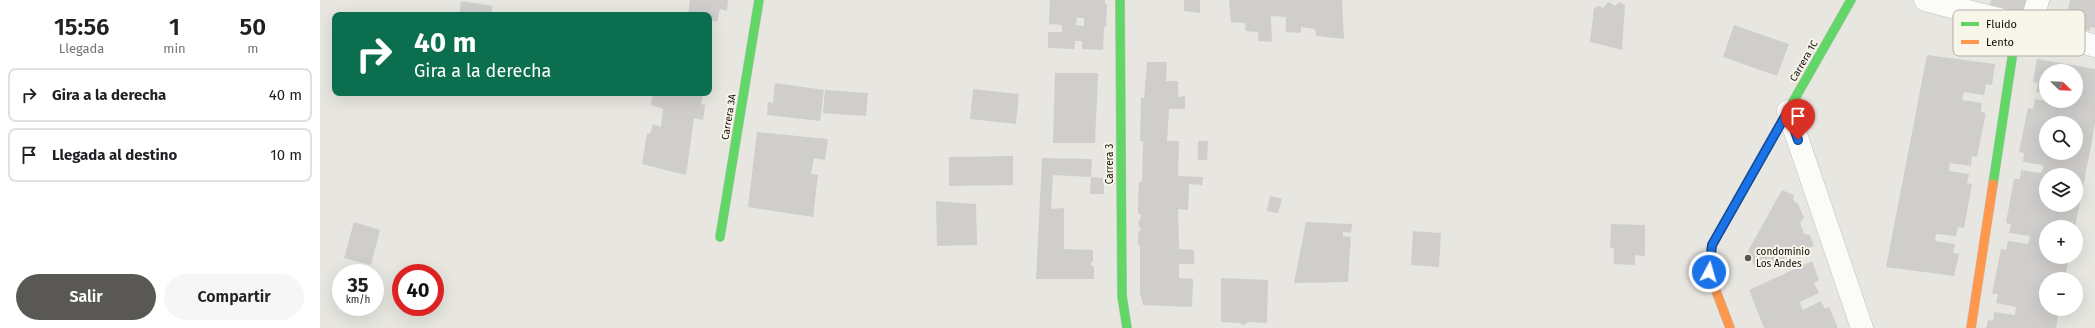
<!DOCTYPE html>
<html lang="es">
<head>
<meta charset="utf-8">
<style>
	body { margin:0; font-family:"Fira Sans",sans-serif; background:#f6f6f6; color:#202124; height:100vh; display:flex; flex-direction:column; font-size:15px; white-space:nowrap }
	* { box-sizing:border-box; margin:0 }
	p { font-size:13px; color:#757577 }
	.icon { flex:none; width:22px; height:22px; fill:none; stroke:currentColor; stroke-width:2; stroke-linecap:round; stroke-linejoin:round }
	.map { position:relative; flex:1; overflow:hidden }
	.details { display:flex; flex-direction:column; background:#fff; width:320px }
	.details>* { flex:none }
	.guide { position:absolute; left:12px; top:12px; width:380px; height:84px; border-radius:8px; box-shadow:0 4px 16px #0002; background:#0b6e4f; color:#fff; overflow:hidden }
	.needle { width:26px; rotate:113deg }
	.controls { position:absolute; left:1719px; top:64px; display:grid; gap:8px }
	.controls a { display:grid; place-items:center; width:44px; height:44px; border-radius:50%; background:#fff; box-shadow:0 4px 16px #0002; font-size:20px }
	.speed { position:absolute; left:12px; top:264px; display:flex; gap:8px; font-size:20px; font-weight:700; text-align:center }
	.speed>* { display:grid; place-content:center; width:52px; height:52px; border-radius:50%; background:#fff; box-shadow:0 4px 16px #0002; line-height:1 }
	.speed small { font-size:10px; font-weight:400 }
	.speed .limit { border:6px solid #d22; background:#fff; color:#111 }
	.pin { position:absolute; display:grid; place-items:center; width:34px; height:34px; color:#fff; margin:-41px -17px; border-radius:50% 50% 50% 0; rotate:-45deg; box-shadow:0 0 4px #0007 }
	.pin .icon { rotate:45deg }
	.me { position:absolute; width:44px; margin:-22px; rotate:6deg; stroke-linejoin:round; filter:drop-shadow(0 0 3px #0008) }
	.turn { display:flex; align-items:center; gap:14px; height:84px; padding:0 16px; font-size:18px }
	.turn .icon { width:52px; height:52px; stroke-width:2.5 }
	.turn b { display:block; font-size:28px; line-height:34px }
	.eta { display:flex; justify-content:space-evenly; align-items:center; height:68px; text-align:center }
	.eta b { font-size:24px; font-weight:600; line-height:28px }
	.button { display:flex; gap:8px; margin-top:auto; padding:8px 16px }
	.button a { flex:1; height:46px; border-radius:24px; background:#595854; color:#fff; font-size:16px; font-weight:600; line-height:46px; text-align:center }
	.button a+a { background:#f6f6f6; color:#202124 }
	ul { padding:0; list-style:none }
	li { display:flex; align-items:center; gap:12px; height:54px; margin:0 8px 6px; padding:0 8px; border:2px solid #e0e0e0; border-radius:8px }
	li div { flex:1 }
	li b { display:block; font-size:15px }
	li em { font-style:normal }
	main { display:flex; flex:1; min-height:0 }
	.map>svg:first-child { display:block }
	.building { fill:#cfcecc; fill-rule:evenodd }
	.lines { fill:none; stroke-linecap:round; stroke-linejoin:round }
	.street-casing { stroke:#c3c2bd; stroke-width:23 }
	.fast-casing { stroke:#c3c2bd; stroke-width:10 }
	.slow-casing { stroke:#c3c2bd; stroke-width:10 }
	.street { stroke:#fbfbfa; stroke-width:22 }
	.fast { stroke:#63d668; stroke-width:9 }
	.slow { stroke:#ff974d; stroke-width:9 }
	.route-casing { stroke:#114b97; stroke-width:10 }
	.route { stroke:#1a73e8; stroke-width:7 }
	.poi-dot { fill:#595854; stroke:#f8f5ea; stroke-width:1.5 }
	.labels { text-anchor:middle; dominant-baseline:central; stroke-width:4; stroke-linejoin:round; paint-order:stroke }
	.street-label { font-size:10px; fill:#0d0c08; stroke:#f8f5ea }
	.poi-label { font-size:10px; fill:#0d0c08; stroke:#f8f5ea; text-anchor:start }
	.key { fill:#f8f5ea; stroke:#b2afa6; stroke-width:1 }
	.key-label { font-size:11px; fill:#0d0c08 }
</style>
</head>
<body>
<main>
<section class="details">
<div class="eta">
<div><b>15:56</b><p>Llegada</p></div>
<div><b>1</b><p>min</p></div>
<div><b>50</b><p>m</p></div>
</div>
<ul>
<li><svg class="icon" aria-label="right" viewBox="0 0 24 24"><path d="M7 20v-9h11M14 6l5 5-5 5"/></svg><div><b>Gira a la derecha</b></div><em>40 m</em></li>
<li><svg class="icon" aria-label="arrive" viewBox="0 0 24 24"><path d="M6 21V4h12l-3 4 3 4H6"/></svg><div><b>Llegada al destino</b></div><em>10 m</em></li>
</ul>
<div class="button"><a>Salir</a><a>Compartir</a></div>
</section>
<div class="map">
<svg width="1775" height="328" viewBox="0 0 1775 328">
	<rect width="100%" height="100%" fill="#e7e6e0"/>
	<path class="building" d="M370 0H408L407 11 400 9 397 22 390 20V24L389 15H368Z
		M730 0H785V4H787L786 27H784L783 50 762 49V41H755L754 49 728 48V32H742V25L729 24ZM757 18H764V26L756 25Z
		M864 0H880V13L864 11Z
		M909 0H1022L1024 39 996 36 995 29 981 27V33L966 32V17L951 16 952 42 938 41V32L926 31 925 23 911 22Z
		M1671 0H1712L1709 18 1670 7Z
		M1750 0H1775V28L1770 27V31L1748 25V22L1746 21Z
		M141 1 173 6 171 15H139Z
		M1288 2 1295 6 1299 2 1305 5 1302 50 1270 42 1274 8 1279 6 1283 8Z
		M1414 25 1469 44 1457 76 1403 57Z
		M1607 55 1675 64 1672 85 1666 84 1664 95 1644 92 1642 100 1662 103 1661 112 1666 113 1657 157 1652 156 1651 166 1630 163 1629 171 1649 174 1647 183 1652 184 1644 228 1638 227 1636 236 1616 234 1615 241 1635 244 1633 253 1639 254 1634 276 1566 267Z
		M1717 59 1775 69V122L1772 141 1755 227H1726V257H1749L1745 279H1726V309H1739L1736 328H1666L1668 320 1673 321 1674 312 1695 315 1696 307 1676 303 1678 294H1672L1681 249 1686 250 1688 241 1708 244 1710 236 1689 233 1691 224 1686 223 1694 179H1700L1701 170 1721 173 1723 169V165L1703 162 1704 153 1699 152 1708 108 1713 109 1715 99 1735 103V101H1756V71H1726V93L1716 92 1718 83 1713 82ZM1726 123H1756V153H1726ZM1726 175H1756V205H1726Z
		M827 62H847L846 81H858V97L865 96V109H849L847 141H859L858 176 883 177 882 185 869 184 868 210 858 209 859 249 874 250V264H859V278L873 279 872 307 823 305 820 293V245H818V232L821 230 818 224 821 216V214H818V204L819 182H822L823 141H820L821 98H824Z
		M735 73H778L775 143H733Z
		M455 83 504 90 500 121 447 115 448 102 453 103Z
		M653 89 699 94 696 124 650 119Z
		M505 90 548 93 546 116 503 113Z
		M333 93H383L381 104 385 105 383 120 374 118 366 175 322 164 327 133 330 134 333 124 341 127 343 109 331 105Z
		M437 132 508 139 505 160 494 158 491 174 498 175 493 217 428 207Z
		M878 141H888L887 160H878Z
		M693 156V185L629 186V157Z
		M722 158 772 159 771 177 733 175 731 209 744 208V249L773 250V262H771V266H774V279H716Z
		M771 177 784 178V194H770Z
		M1462 190 1474 195 1473 200 1478 204 1484 217 1480 223 1484 234 1490 235 1494 246 1436 270 1428 251Z
		M950 196 962 199 958 213 947 211Z
		M616 201 656 204 657 245 617 246Z
		M34 222 60 230 51 265 24 258Z
		M986 222 1032 224 1031 233 1023 232V236L1031 237 1028 282 974 283Z
		M1291 224 1325 225V256L1315 255V265L1294 264V248H1290Z
		M1093 231 1121 233 1119 267 1091 265Z
		M1492 261 1499 280 1494 283 1499 293 1480 302 1481 306 1483 310 1501 301 1505 309 1509 307 1518 328H1444L1429 290Z
		M901 278 948 280 947 323 928 322 924 325 919 323 901 322Z"/>
	<g class="lines">
		<g class="street-casing">
			<path id="street" d="M1605 0 1710 27 1775 46
				M1710 27 1718 0
				M1468 111 1542 328"/>
		</g>
		<g class="fast-casing">
			<path id="fast" d="M800 0 802 296 807 328
				M1453 137 1531 0
				M1673 184 1697 25
				M400 237 439 0"/>
		</g>
		<g class="slow-casing">
			<path id="slow" d="M1410 328 1389 272 1392 245 1453 137
				M1651 328 1673 184"/>
		</g>
		<use href="#street" class="street"/>
		<use href="#fast" class="fast"/>
		<use href="#slow" class="slow"/>
	</g>
	<g class="lines">
		<g class="route-casing">
			<path id="route" d="M1389 272 1392 245 1468 111 1478 140"/>
		</g>
		<use href="#route" class="route"/>
	</g>
	<circle class="poi-dot" cx="1428" cy="258" r="4"/>
	<g class="labels">
		<g class="street-label">
			<text transform="translate(1484 61) rotate(-60)">Carrera 1C</text>
			<text transform="translate(409 117) rotate(-81)">Carrera 3A</text>
			<text transform="translate(790 164) rotate(-90)">Carrera 3</text>
		</g>
		<g class="poi-label">
			<text x="1436" y="252">condominio<tspan x="1436" dy="12">Los Andes</tspan></text>
		</g>
	</g>
	<rect x="1633" y="10" width="132" height="46" rx="6" class="key"/>
	<rect x="1641" y="22" width="18" height="4" fill="#63d668"/>
	<rect x="1641" y="40" width="18" height="4" fill="#ff974d"/>
	<g class="key-label">
		<text x="1666" y="28">Fluido</text>
		<text x="1666" y="46">Lento</text>
	</g>
</svg>
<div class="controls">
<a><svg class="needle" viewBox="-14 -14 28 28"><path d="M0-13l5 13h-10z" fill="#e53935"/><path d="M0 13l5-13h-10z" fill="#757577"/></svg></a>
<a><svg class="icon" aria-label="search" viewBox="0 0 24 24"><circle cx="10" cy="10" r="6"/><path d="M15 15l6 6"/></svg></a>
<a><svg class="icon" aria-label="layers" viewBox="0 0 24 24"><path d="M12 4l9 5-9 5-9-5zM3 14l9 5 9-5"/></svg></a>
<a>+</a>
<a>−</a>
</div>
<div class="speed"><div>35<small>km/h</small></div><div class="limit">40</div></div>
<div class="pin" style="left:1478px;top:140px;background:#d93025"><svg class="icon" aria-label="arrive" viewBox="0 0 24 24"><path d="M6 21V4h12l-3 4 3 4H6"/></svg></div>
<svg class="me" style="left:1389px;top:272px" viewBox="-20 -20 40 40"><circle r="17" fill="#1a73e8" stroke="#fff" stroke-width="3"/><path d="M0-11L8 9 0 5-8 9z" fill="#fff"/></svg>
<div class="guide">
<div class="turn"><svg class="icon" aria-label="right" viewBox="0 0 24 24"><path d="M7 20v-9h11M14 6l5 5-5 5"/></svg><div><b>40 m</b>Gira a la derecha</div></div>
</div>
</div>
</main>
</body>
</html>
